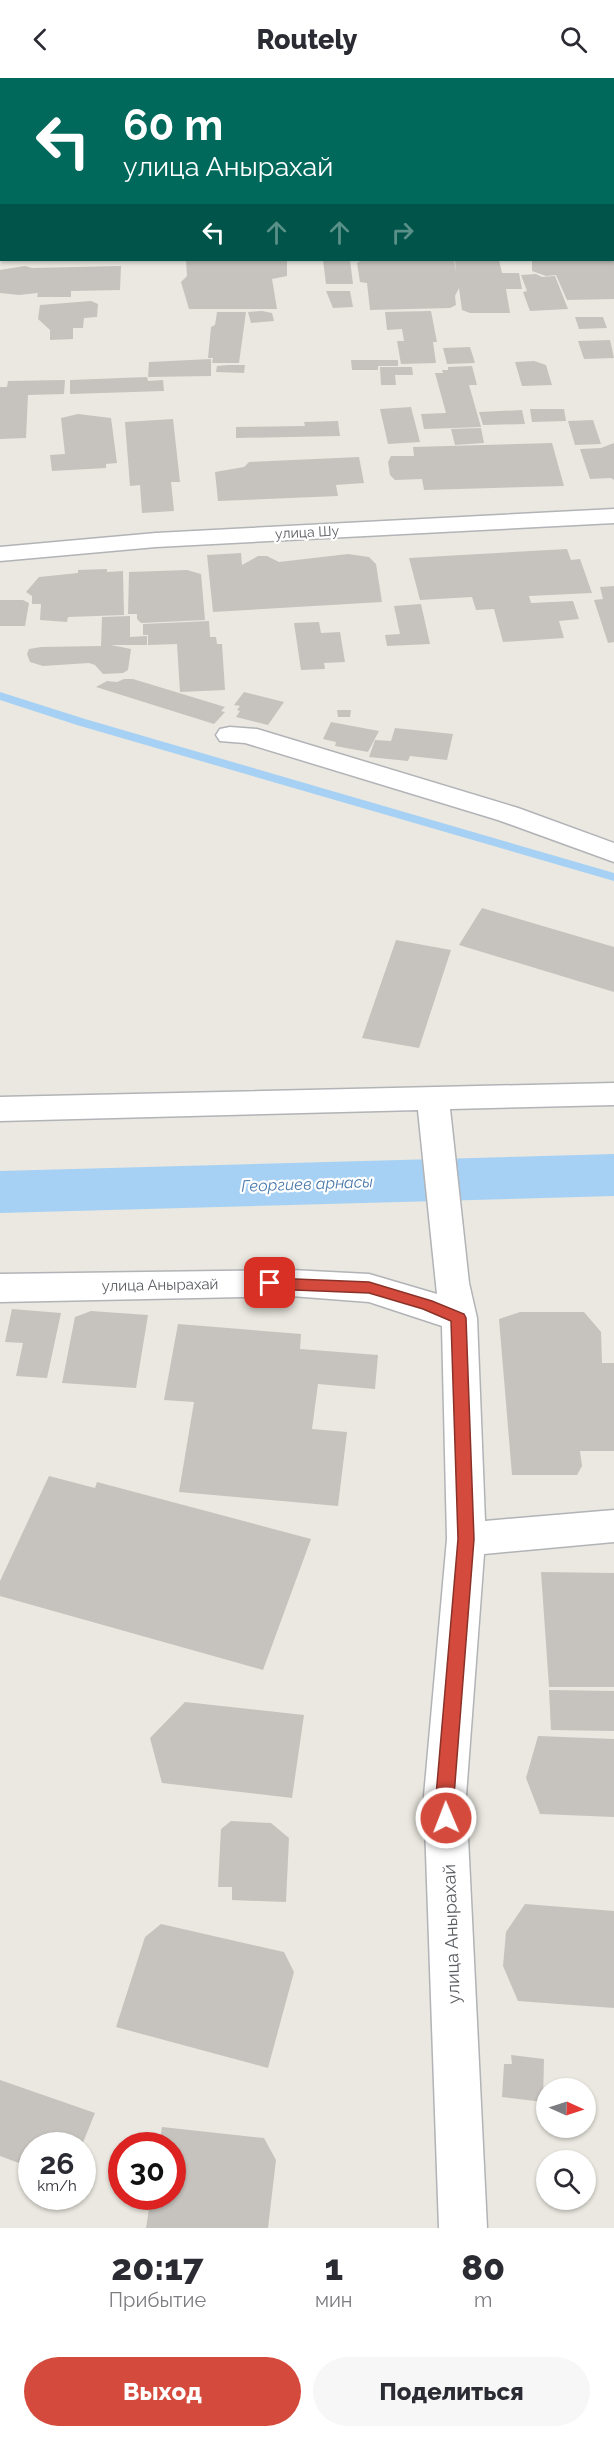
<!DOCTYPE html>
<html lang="ru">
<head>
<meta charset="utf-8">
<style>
	body { margin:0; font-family:Raleway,sans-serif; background:#f7f7f7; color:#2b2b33; height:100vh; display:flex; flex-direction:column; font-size:22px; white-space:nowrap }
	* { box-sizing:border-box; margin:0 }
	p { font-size:20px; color:#7c7c81 }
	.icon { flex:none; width:33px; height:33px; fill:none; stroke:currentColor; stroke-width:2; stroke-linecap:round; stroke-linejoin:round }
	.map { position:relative; height:2150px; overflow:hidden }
	.details { display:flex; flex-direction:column; background:#fff; flex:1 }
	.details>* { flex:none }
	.banner { position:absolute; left:0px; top:0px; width:615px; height:183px; box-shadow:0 2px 4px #0004; background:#00695c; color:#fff; overflow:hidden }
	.needle { width:39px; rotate:93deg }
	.fabs { position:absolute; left:536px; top:2000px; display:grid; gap:12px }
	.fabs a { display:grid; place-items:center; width:60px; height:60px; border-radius:50%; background:#fff; box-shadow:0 2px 4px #0004; font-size:30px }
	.speed { position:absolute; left:18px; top:2054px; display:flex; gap:12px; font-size:30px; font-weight:700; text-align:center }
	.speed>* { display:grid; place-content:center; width:78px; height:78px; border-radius:50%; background:#fff; box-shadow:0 2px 4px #0004; line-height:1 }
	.speed small { font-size:15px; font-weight:400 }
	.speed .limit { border:9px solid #d22; background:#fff; color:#111 }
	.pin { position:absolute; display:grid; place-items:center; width:51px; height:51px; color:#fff; margin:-26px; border-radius:12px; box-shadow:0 3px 9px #0006 }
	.me { position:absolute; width:66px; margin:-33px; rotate:359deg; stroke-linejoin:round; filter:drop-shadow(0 0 4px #0008) }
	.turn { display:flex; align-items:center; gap:21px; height:126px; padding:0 24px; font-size:27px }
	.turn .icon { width:78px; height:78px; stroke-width:2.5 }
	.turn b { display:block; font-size:42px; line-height:51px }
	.lanes { display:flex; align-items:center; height:57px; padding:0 24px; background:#0003; justify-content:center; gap:30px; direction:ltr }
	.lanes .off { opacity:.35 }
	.eta { display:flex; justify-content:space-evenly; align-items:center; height:102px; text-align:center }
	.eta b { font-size:36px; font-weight:800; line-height:42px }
	.button { display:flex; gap:12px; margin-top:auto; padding:12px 24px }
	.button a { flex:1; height:69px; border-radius:36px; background:#d44b3d; color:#fff; font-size:24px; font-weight:800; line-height:69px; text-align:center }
	.button a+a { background:#f7f7f7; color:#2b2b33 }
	header { display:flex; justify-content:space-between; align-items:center; height:78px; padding:0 24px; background:#fff; font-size:27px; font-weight:800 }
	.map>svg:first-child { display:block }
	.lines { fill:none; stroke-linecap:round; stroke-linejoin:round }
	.stream { fill:#a6d1f4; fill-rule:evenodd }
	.canal { fill:#a6d1f4; fill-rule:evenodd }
	.building { fill:#c6c3be }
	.minor-casing { stroke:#b1b3b7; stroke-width:3 }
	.minor { fill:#fff; fill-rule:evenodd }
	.route { fill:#d44b3d; stroke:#8a3128; stroke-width:1.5 }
	.labels { text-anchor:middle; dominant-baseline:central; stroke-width:4.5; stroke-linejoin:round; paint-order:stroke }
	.far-street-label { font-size:14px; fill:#595c60; stroke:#fff }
	.street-label { font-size:15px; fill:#595c60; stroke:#fff }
	.water-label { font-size:16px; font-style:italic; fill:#4a79ab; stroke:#fff }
	.near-street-label { font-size:18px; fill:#595c60; stroke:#fff }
</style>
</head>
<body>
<header><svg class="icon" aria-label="back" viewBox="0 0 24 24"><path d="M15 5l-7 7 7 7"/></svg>Routely<svg class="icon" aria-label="search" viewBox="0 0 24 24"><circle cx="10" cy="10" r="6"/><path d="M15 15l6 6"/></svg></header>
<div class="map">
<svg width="614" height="2150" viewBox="0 0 614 2150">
	<rect width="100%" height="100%" fill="#eae8e0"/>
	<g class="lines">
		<path class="stream" d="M0 614 85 641 614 795V803L77 647 0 622Z"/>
		<path class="canal" d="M614 1076V1118L0 1135V1093Z"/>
	</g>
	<path class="building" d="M186 182 287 183V198L272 201 277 231H189L181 204 187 198Z
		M323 182H350L353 206H326Z
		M362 182H454L456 194 455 182H499L502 195H519L522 211H506L510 235H470L462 232 459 210 455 218 456 227 450 230 370 232 367 205 360 204 357 185Z
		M532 182H614V221L567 222 556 197 546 198 532 193Z
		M25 188 32 190 121 188 120 212 71 213V219H37L38 215 19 217 0 215V192Z
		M536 196 542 199 555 198 568 231 530 233 523 214 527 213 521 197Z
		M326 213H350L353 229 333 230Z
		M91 223 98 226 97 239 84 240 83 250H73V261L50 262V252L38 241 40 227Z
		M262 233 272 235 274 243 251 245 248 234Z
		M431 233 437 264H433L436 285 401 286 397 263H404L402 251 387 252 385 234Z
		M217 234H246L239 285H212L213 280H208L211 249 215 247Z
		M575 239H603L607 250 579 251Z
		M610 262 614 280 584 281 578 263Z
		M470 269 475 285 447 286 443 270Z
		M211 281V298L148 299 149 284Z
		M351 282H398V288H378V292H352Z
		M534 283 546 287 552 307 522 308 515 284Z
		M228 287H245L244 295 216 294 217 288Z
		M472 288 477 307H469L481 349 424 351 421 336 446 335 435 295H443L442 292H448V289Z
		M380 289H412L413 297H395L396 307H381Z
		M147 299 148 303 163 302 164 313 70 316V302Z
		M65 302 64 316 28 317 26 360 0 361V309H7L8 303Z
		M411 329 420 364 388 366 380 331Z
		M530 331H564L566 343 532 344Z
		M522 332 525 346 483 347 479 334Z
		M78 336 111 340 117 385 106 386V390L52 393 50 377 65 376 61 340Z
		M173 341 180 404H171L174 433 142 435 140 407 130 408 125 344Z
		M593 342 601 366 575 367 568 343Z
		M338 343 340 358 236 360V349L305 348 304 344Z
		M481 350 484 365 455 367 451 351Z
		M552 365 564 408 424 412 422 401 395 402 390 397 388 384 391 378H414L413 369Z
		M614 365V402L611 400 590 401 580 371 601 370Z
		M359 379 364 405 336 407 338 418 218 423 215 394 244 389 249 384Z
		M567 471 571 482 580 481 592 515 529 518 531 525 573 523 579 541 559 543 564 560 503 564 494 531 476 532 472 519 420 522 409 480Z
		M241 475 242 487 258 478H267L279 484 348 476 369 479 376 486 382 524 213 534 207 477Z
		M107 491V494L123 493 124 537 68 539 67 544 40 542 41 526H32V518L26 514 39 499 78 495V492Z
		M187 492 201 496 205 542 141 545 137 541V536H128L129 494Z
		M614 508V564L608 565 594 522 603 521 600 509Z
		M0 522H23L29 525 25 548H0Z
		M421 526 430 566 387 568 385 557 400 556 394 528Z
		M130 538V559L147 558V567H111L131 571 128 592 123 595 103 596 95 587 89 585 43 588 30 584 27 576 29 571 41 569 101 568 102 539Z
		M209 543 210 559H216L217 566H222L225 612 180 614 177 566 148 567V557H143V546Z
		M319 544 321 555 340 554 345 584 324 585 325 591 301 592 294 545Z
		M124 601H133L225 629 221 633 225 634 214 646 96 609 107 603 117 604Z
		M244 614 284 624 268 647 236 639 240 633 237 632 240 628 234 627Z
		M337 632H351L350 639H338Z
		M331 644 379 653 368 674 335 668 336 664 323 661Z
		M395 650 453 656 447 682 410 678 408 683 369 679 375 662 391 663Z
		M482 830 614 869V914L459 867Z
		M396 862 451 872 419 970 362 960Z
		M12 1231 61 1235 47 1300 16 1298 23 1265 5 1264Z
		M91 1233 148 1237 136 1310 62 1305 75 1239Z
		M520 1234H584L601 1254 602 1285H614V1373H580L582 1388 577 1397H512L499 1241Z
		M178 1246 301 1256 300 1271 378 1277 375 1311 318 1306 312 1351 347 1354 338 1428 179 1414 194 1324 164 1322Z
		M49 1398 95 1410 97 1404 311 1461 263 1592 0 1518V1503Z
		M541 1494 614 1495V1609H549Z
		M549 1612 614 1613V1653L551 1652Z
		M185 1624 304 1637 292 1720 162 1705 150 1660Z
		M538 1658 614 1661V1739L540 1736 526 1700Z
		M231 1743 271 1745 289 1760 286 1824 232 1822V1809H218L221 1751Z
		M525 1826 614 1833V1930L518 1923 503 1888 506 1854Z
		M161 1846 284 1874 294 1894 268 1990 116 1949 145 1859Z
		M511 1977 544 1981 543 2024 502 2019 504 1986H512Z
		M0 2002 95 2035 82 2067H32V2090L0 2078Z
		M162 2049 264 2060 276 2082 268 2150H146L151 2118H172V2067H159Z"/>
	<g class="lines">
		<g class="minor-casing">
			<path id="minor" d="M0 164H2V176H0Z
				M614 431V445L156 469 0 483V469L156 455Z
				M230 649 257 651 518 730 614 765V784L498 742 245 665 220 663 216 657 220 651Z
				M614 1005V1027L450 1031 469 1205 477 1240 485 1443 614 1432V1464L484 1476 466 1718 487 2150H439L424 1718 447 1461 442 1248 369 1224 291 1218 0 1224V1196L291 1192 369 1196 437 1216 418 1032 0 1043V1019Z"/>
		</g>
		<use href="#minor" class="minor"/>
	</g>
	<path class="route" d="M270 1200 369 1204 432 1223 464 1236 466 1240 474 1461 454 1718 455 1740 452 1746 446 1749 440 1746 437 1740 436 1718 458 1461 451 1243 423 1231 369 1215 270 1211 265 1209 262 1205 265 1201Z"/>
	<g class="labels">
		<g class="far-street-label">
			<text transform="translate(307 454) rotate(-3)">улица Шу</text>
		</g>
		<g class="street-label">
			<text transform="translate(160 1207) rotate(-1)">улица Анырахай</text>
		</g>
		<g class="water-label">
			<text transform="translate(307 1106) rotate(-2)">Георгиев арнасы</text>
		</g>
		<g class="near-street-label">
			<text transform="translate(451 1856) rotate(-92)">улица Анырахай</text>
		</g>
	</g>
</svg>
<div class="fabs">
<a><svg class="needle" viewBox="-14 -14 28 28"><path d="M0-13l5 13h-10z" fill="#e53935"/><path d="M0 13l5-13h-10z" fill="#7c7c81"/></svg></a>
<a><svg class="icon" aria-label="search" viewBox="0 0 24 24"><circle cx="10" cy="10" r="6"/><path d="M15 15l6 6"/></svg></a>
</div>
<div class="speed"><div>26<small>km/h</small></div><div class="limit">30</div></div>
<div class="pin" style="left:270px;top:1205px;background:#d93025"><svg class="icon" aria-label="arrive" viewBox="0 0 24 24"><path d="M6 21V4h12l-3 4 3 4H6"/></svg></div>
<svg class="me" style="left:446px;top:1740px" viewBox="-20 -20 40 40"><circle r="17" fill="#d44b3d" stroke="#fff" stroke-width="3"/><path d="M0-11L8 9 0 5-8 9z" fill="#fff"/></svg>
<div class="banner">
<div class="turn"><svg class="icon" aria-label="left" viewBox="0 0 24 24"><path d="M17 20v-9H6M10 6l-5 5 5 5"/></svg><div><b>60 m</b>улица Анырахай</div></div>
<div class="lanes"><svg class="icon" aria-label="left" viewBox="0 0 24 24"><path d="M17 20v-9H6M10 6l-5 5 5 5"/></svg><svg class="icon off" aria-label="ahead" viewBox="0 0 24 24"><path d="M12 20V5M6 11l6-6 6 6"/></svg><svg class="icon off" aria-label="ahead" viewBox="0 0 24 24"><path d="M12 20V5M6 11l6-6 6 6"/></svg><svg class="icon off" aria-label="right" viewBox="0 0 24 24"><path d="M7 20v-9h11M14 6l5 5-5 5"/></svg></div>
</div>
</div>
<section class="details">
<div class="eta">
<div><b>20:17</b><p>Прибытие</p></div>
<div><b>1</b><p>мин</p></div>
<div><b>80</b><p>m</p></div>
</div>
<div class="button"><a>Выход</a><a>Поделиться</a></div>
</section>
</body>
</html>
